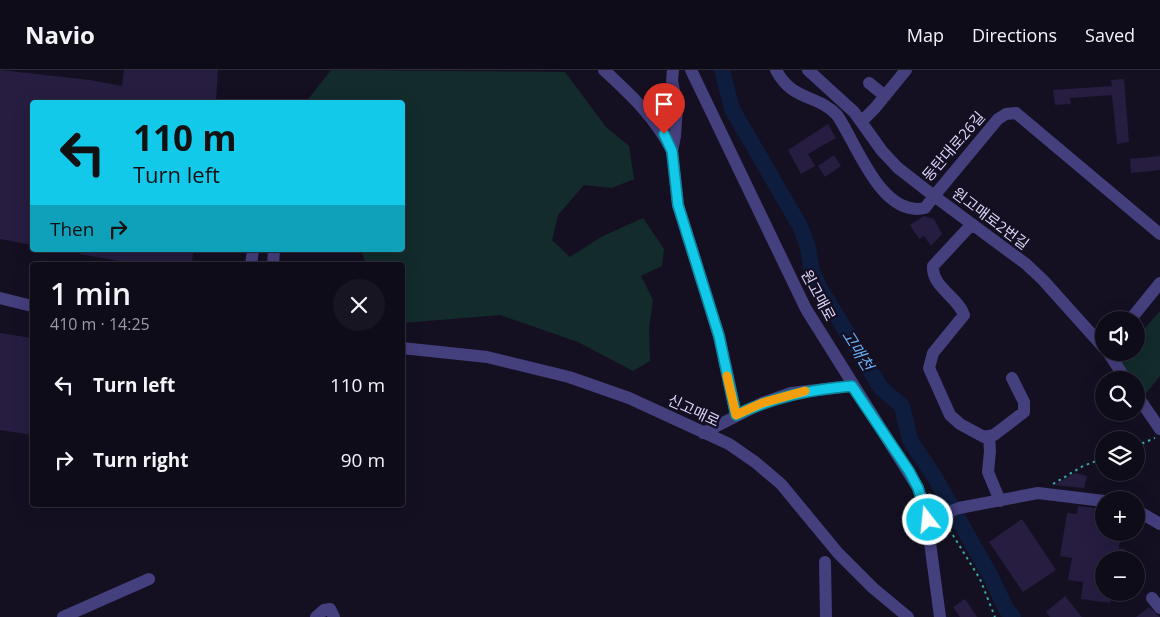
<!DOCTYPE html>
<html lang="en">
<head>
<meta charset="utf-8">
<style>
	body { margin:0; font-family:"Open Sans","Noto Sans KR",sans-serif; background:#181523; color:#f1f3f6; height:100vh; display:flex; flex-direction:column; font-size:19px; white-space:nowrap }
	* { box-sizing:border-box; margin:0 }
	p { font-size:16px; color:#9b9ba2 }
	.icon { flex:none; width:28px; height:28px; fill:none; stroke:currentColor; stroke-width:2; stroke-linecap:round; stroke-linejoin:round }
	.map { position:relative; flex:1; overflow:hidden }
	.drawer { position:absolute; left:30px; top:192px; width:375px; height:245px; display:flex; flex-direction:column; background:#0f0c1a; border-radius:5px; box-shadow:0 5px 20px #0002,0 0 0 1px #2f2c39 }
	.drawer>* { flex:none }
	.hud { position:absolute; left:30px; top:30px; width:375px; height:152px; border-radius:5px; box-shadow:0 5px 20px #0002,0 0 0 1px #2f2c39; background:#13c9e9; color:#111; overflow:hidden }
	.controls { position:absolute; left:1095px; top:241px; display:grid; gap:10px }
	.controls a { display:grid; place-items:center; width:50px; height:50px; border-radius:50%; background:#0f0c1a; box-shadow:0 5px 20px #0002,0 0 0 1px #2f2c39; font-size:25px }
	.pin { position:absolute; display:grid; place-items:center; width:42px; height:42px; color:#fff; margin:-51px -21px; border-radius:50% 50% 50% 0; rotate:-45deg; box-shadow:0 0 5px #0007 }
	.pin .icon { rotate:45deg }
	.me { position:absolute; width:55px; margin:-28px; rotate:344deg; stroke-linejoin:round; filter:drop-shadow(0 0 4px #0008) }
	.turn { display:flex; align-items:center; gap:18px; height:105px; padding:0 20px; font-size:22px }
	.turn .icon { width:65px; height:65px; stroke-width:2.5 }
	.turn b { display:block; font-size:35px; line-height:42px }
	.then { display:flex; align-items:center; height:48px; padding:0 20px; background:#0003; gap:10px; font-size:19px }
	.round { display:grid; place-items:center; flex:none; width:52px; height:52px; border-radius:26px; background:#181523 }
	.overview { display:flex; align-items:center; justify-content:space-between; height:85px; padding:0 20px }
	h1 { font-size:30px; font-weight:600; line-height:38px }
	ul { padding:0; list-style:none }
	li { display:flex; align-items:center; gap:15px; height:75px; padding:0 20px }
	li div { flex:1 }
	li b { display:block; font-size:19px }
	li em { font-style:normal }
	header { display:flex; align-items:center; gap:30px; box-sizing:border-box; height:70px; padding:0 25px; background:#0f0c1a; border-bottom:1px solid #2f2c39 }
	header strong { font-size:24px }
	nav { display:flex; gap:28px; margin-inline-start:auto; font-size:18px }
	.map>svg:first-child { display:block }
	.green { fill:#132b2b }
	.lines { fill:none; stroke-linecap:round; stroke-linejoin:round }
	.river { stroke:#0e1d3d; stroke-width:16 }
	.building { fill:#261d41 }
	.path { stroke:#39abaa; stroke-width:2; stroke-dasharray:2.5 4; stroke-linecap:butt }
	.minor { stroke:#443f7d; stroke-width:12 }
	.route-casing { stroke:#0c8397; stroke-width:12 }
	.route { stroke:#13c9e9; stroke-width:9 }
	.slow { stroke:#f59e0b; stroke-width:9 }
	.labels { text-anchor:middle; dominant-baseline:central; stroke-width:5; stroke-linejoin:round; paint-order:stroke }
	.street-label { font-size:15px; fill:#dbd4fb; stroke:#141022 }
	.water-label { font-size:16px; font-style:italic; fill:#6baef3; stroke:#141022 }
</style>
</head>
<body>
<header>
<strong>Navio</strong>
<nav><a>Map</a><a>Directions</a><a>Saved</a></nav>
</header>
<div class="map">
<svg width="1160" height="547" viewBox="0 0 1160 547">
	<rect width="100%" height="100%" fill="#141022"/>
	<path class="green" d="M331 0 565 2 606 57 629 76 634 109 612 118 584 115 558 145 552 170 570 187 601 167 643 148 664 179 662 196 641 206 653 230 649 259 650 291 633 301 578 272 500 245 403 253 402 195H366L361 180H402V32H306Z
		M1160 241V306L1143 327 1136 319V310H1129L1123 302 1121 286 1124 283 1136 282V268Z"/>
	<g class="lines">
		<path class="river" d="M722 0 732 39 800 156 808 177 811 198 819 217 881 318 902 336 910 370 934 406 990 505 1006 539 1013 547"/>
	</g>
	<path class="building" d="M0 0 90 10 122 16 124 0H218L216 32H32V175L0 169Z
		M1124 9 1129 72 1117 74 1112 25 1070 28 1071 34 1055 35 1053 20 1112 16 1111 10Z
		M828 54 836 68 808 84 815 96 801 104 788 80Z
		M834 85 841 96 825 107 818 96Z
		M1160 86V100L1131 103 1130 89Z
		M924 146 934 149 942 164 931 176 924 166 919 169 910 155Z
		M81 180H194L191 195H142L80 184Z
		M0 263 32 268V365L0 360Z
		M1075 403 1087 406 1084 418 1054 415Z
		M1078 436 1104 439V462H1121L1119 478 1125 479 1123 490H1104V522H1112L1110 533 1081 529 1083 512 1068 510 1072 488 1060 486 1067 443 1077 444Z
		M1022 449 1056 500 1023 522 989 472Z
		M1065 526 1082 547H1050L1046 542Z
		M965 529 977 547H960L953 537Z
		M1149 537 1160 547H1136Z"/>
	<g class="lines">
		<path class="path" d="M1136 376 1155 368
			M1053 414 1083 396 1104 388
			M946 454 980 509 995 547"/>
		<path class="minor" d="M604 0C630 24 656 48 672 81
			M673 0 672 11 677 36 675 66 672 81 678 135 719 266 736 345
			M691 0 806 239 918 418 927 450 940 547
			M776 0C792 31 817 24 837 45 857 74 881 148 925 138L934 126 1026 194 1043 210 1104 278
			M808 0 854 42 882 81 898 98 934 126 998 49 1006 44 1016 43 1160 164
			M869 13 885 26
			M861 52 875 38 906 0
			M972 154 933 196C931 216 958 227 964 245L933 283 929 298 950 345 960 354 984 367 994 365 1024 342V332L1012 308
			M251 195 253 180
			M273 195 274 180
			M0 228 32 236
			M1130 250 1160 213
			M402 278 487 287 569 307 629 328 729 374 755 392 781 414 838 483 873 518 908 547
			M1108 282 1126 310
			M1136 324 1160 359
			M703 363 762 333 791 323 852 316
			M989 366 990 381 988 402 1000 431
			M1136 440 1160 454
			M927 450 959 438 1038 423 1104 431
			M825 492 826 547
			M1152 528 1160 538
			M63 547 149 509
			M316 547 324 540 330 539 334 547"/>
	</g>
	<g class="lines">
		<g class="route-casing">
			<path id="route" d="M664 64 672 81 678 135 719 266 736 345C776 326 809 320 852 316L909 401 918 418 928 450"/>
		</g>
		<use href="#route" class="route"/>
		<path class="slow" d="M727 306 736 345 762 333 805 321"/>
	</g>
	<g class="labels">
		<g class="street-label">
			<text transform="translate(953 76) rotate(-49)">동탄대로26길</text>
			<text transform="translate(991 148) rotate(37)">원고매로2번길</text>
			<text transform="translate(819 225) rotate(62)">원고매로</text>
			<text transform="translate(694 340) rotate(25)">신고매로</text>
		</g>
		<g class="water-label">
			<text transform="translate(858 280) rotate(58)">고매천</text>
		</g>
	</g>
</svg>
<div class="controls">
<a><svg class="icon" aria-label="sound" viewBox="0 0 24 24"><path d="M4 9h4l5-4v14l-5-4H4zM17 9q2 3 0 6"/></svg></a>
<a><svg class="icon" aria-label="search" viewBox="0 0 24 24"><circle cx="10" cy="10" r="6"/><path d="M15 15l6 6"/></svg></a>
<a><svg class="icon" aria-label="layers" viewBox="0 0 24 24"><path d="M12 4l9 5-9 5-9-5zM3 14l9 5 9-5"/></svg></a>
<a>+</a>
<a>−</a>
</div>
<div class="pin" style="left:664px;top:64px;background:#d93025"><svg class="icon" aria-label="arrive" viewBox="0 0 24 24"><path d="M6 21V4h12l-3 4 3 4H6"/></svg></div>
<svg class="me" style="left:928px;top:450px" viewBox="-20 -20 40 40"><circle r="17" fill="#13c9e9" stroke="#fff" stroke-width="3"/><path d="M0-11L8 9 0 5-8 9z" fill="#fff"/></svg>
<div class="hud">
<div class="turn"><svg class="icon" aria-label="left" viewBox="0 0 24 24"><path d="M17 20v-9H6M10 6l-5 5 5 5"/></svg><div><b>110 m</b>Turn left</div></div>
<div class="then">Then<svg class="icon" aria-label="right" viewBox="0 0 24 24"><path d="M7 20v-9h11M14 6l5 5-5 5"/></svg></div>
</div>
<section class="drawer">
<div class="overview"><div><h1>1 min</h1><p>410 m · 14:25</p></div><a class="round"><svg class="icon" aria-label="close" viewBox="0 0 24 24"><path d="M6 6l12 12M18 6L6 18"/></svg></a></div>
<ul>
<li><svg class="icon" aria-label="left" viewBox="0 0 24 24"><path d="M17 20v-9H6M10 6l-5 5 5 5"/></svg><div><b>Turn left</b></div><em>110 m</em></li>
<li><svg class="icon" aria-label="right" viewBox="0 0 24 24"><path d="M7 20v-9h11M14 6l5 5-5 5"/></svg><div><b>Turn right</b></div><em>90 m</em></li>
</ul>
</section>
</div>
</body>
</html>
